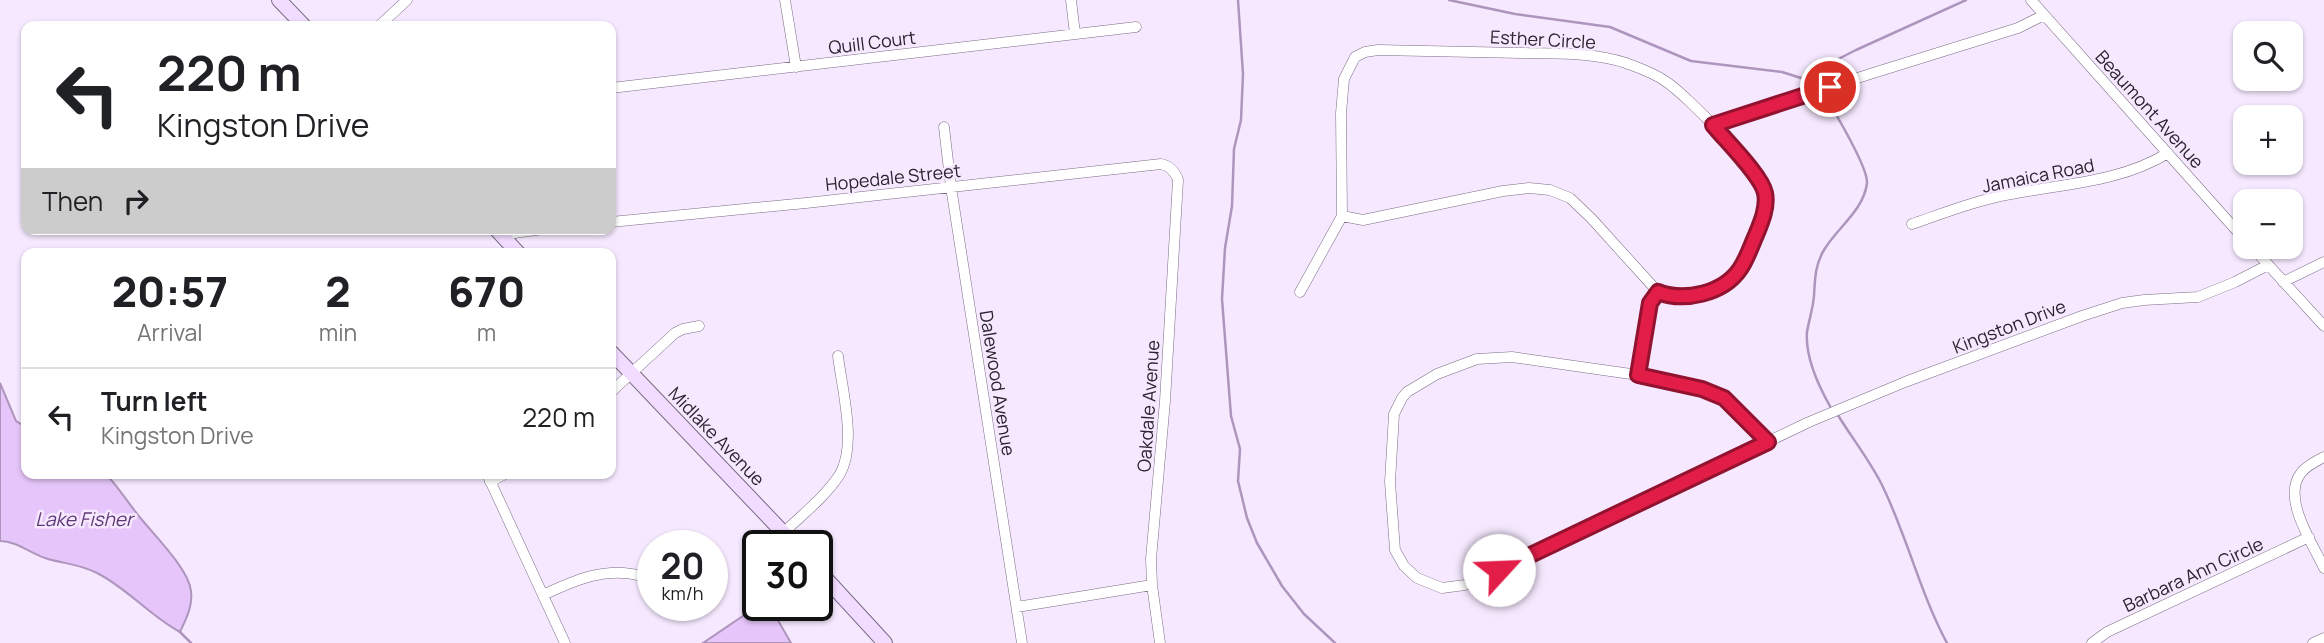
<!DOCTYPE html>
<html lang="en">
<head>
<meta charset="utf-8">
<style>
	body { margin:0; font-family:Manrope,sans-serif; background:#f6f6f6; color:#202124; height:100vh; display:flex; flex-direction:column; font-size:26px; white-space:nowrap }
	* { box-sizing:border-box; margin:0 }
	p { font-size:23px; color:#757577 }
	.icon { flex:none; width:38px; height:38px; fill:none; stroke:currentColor; stroke-width:2; stroke-linecap:round; stroke-linejoin:round }
	.map { position:relative; flex:1; overflow:hidden }
	.side { position:absolute; left:21px; top:248px; width:595px; height:231px; display:flex; flex-direction:column; background:#fff; border-radius:14px; box-shadow:0 2px 5px #0004 }
	.side>* { flex:none }
	.banner { position:absolute; left:21px; top:21px; width:595px; height:214px; border-radius:14px; box-shadow:0 2px 5px #0004; background:#fff; color:#202124; overflow:hidden }
	.tools { position:absolute; left:2233px; top:21px; display:grid; gap:14px }
	.tools a { display:grid; place-items:center; width:70px; height:70px; border-radius:14px; background:#fff; box-shadow:0 2px 5px #0004; font-size:35px }
	.speed { position:absolute; left:637px; top:530px; display:flex; gap:14px; font-size:35px; font-weight:700; text-align:center }
	.speed>* { display:grid; place-content:center; width:91px; height:91px; border-radius:50%; background:#fff; box-shadow:0 2px 5px #0004; line-height:1 }
	.speed small { font-size:18px; font-weight:400 }
	.speed .limit { border:4px solid #111; border-radius:10px; background:#fff; color:#111 }
	.pin { position:absolute; display:grid; place-items:center; width:60px; height:60px; color:#fff; margin:-30px; border:4px solid #fff; border-radius:50%; box-shadow:0 2px 7px #0007 }
	.me { position:absolute; width:77px; margin:-38px; rotate:65deg; stroke-linejoin:round; filter:drop-shadow(0 0 5px #0008) }
	.turn { display:flex; align-items:center; gap:24px; height:147px; padding:0 21px; font-size:32px }
	.turn .icon { width:91px; height:91px; stroke-width:2.5 }
	.turn b { display:block; font-size:49px; line-height:60px }
	.then { display:flex; align-items:center; height:66px; padding:0 21px; background:#0003; gap:14px; font-size:26px }
	.eta { display:flex; justify-content:space-evenly; align-items:center; height:119px; text-align:center }
	.eta b { font-size:42px; font-weight:800; line-height:49px }
	ul { padding:0; list-style:none }
	li { display:flex; align-items:center; gap:21px; height:98px; padding:0 21px; border-top:2px solid #e0e0e0 }
	li div { flex:1 }
	li b { display:block; font-size:26px }
	li em { font-style:normal }
	.map>svg:first-child { display:block }
	.water { fill:#e6c6fa; stroke:#ae95bd; stroke-width:2 }
	.lines { fill:none; stroke-linecap:round; stroke-linejoin:round }
	.stream { stroke:#ae95bd; stroke-width:2.5 }
	.street-casing { stroke:#7a6c84; stroke-width:11 }
	.secondary-casing { stroke:#7a6c84; stroke-width:16 }
	.street { stroke:#fff; stroke-width:10 }
	.secondary { stroke:#f2dcff; stroke-width:14 }
	.route-casing { stroke:#92132f; stroke-width:18 }
	.route { stroke:#e11d48; stroke-width:12 }
	.labels { text-anchor:middle; dominant-baseline:central; stroke-width:5; stroke-linejoin:round; paint-order:stroke }
	.street-label { font-size:18px; fill:#2a242e; stroke:#f6e9ff }
	.water-label { font-size:19px; font-style:italic; fill:#5f3876; stroke:#f6e9ff }
</style>
</head>
<body>
<div class="map">
<svg width="2324" height="643" viewBox="0 0 2324 643">
	<rect width="100%" height="100%" fill="#f6e9ff"/>
	<path class="water" d="M0 383 16 421 26 427V474H106C120 489 130 506 143 521 156 537 189 570 191 591 193 606 186 619 180 632 150 616 127 588 97 573 77 563 63 564 45 558 30 553 16 541 0 541Z
		M764 608 776 617 791 643H703L743 616Z"/>
	<g class="lines">
		<path class="stream" d="M1238 0 1243 74 1241 120 1234 149 1232 206 1225 248 1222 299 1231 416 1240 449 1238 481 1247 518 1257 543 1282 586 1304 614 1335 643
			M1449 0 1515 14 1610 27 1691 61 1782 72 1801 78 1814 87
			M1801 78 1856 50 1966 0
			M1822 94C1833 107 1868 168 1867 183 1864 210 1837 228 1824 250 1815 265 1815 279 1814 296 1813 308 1809 320 1807 332 1805 357 1819 387 1831 408
			M1836 412C1851 437 1869 459 1882 485 1907 536 1920 593 1947 643
			M179 631 191 643"/>
		<g class="street-casing">
			<path id="street" d="M785 0 796 67
				M1071 0 1075 34
				M2031 0 2245 240
				M379 26 407 0
				M611 88 1136 27
				M1713 125 1870 74 2018 28 2044 15
				M944 127 951 187 1022 643
				M611 222 806 203 1161 164C1170 166 1175 171 1178 180L1165 401 1151 559 1152 585 1160 643
				M1912 224C1944 213 1977 200 2011 194 2064 184 2121 182 2168 153
				M501 235 543 229
				M2252 247 2324 326
				M2283 282 2324 262
				M1300 292 1342 216 1341 113 1344 79 1355 57 1365 52 1378 50C1426 51 1473 52 1521 53 1556 54 1593 52 1626 63 1639 68 1654 73 1665 81 1687 95 1762 172 1765 196 1767 209 1760 224 1755 237 1750 247 1746 260 1739 270 1722 294 1684 302 1658 292L1591 218 1570 198 1550 190 1529 188 1503 191 1363 220 1342 216
				M1638 375 1650 303 1658 292
				M611 392 675 333 683 329 699 326
				M1768 442 1724 398 1702 389 1638 375 1512 357 1477 359 1437 374 1407 392 1402 398 1394 414 1390 482 1395 550 1404 566 1417 578 1442 588 1465 585 1499 570 1809 422 1905 382 2082 316 2122 303 2144 300 2198 297 2235 282 2268 265
				M2324 457C2316 461 2306 466 2301 473 2281 498 2313 544 2324 568
				M487 474 565 643
				M490 482 505 474
				M783 533C802 515 826 496 840 474 857 444 842 389 838 356
				M543 595C575 580 606 566 642 576
				M1017 607 1152 585
				M2092 643 2107 632 2309 537
				M2313 643 2324 638"/>
		</g>
		<g class="secondary-casing">
			<path id="secondary" d="M279 0 304 26
				M496 229 519 254
				M611 352 796 546
				M817 569 885 643"/>
		</g>
		<use href="#street" class="street"/>
		<use href="#secondary" class="secondary"/>
	</g>
	<g class="lines">
		<g class="route-casing">
			<path id="route" d="M1499 570 1768 442 1724 398 1702 389 1638 375 1650 303 1658 292C1684 302 1723 294 1740 269 1747 259 1751 246 1756 235 1761 223 1768 207 1765 193 1761 175 1726 141 1713 125L1830 87"/>
		</g>
		<use href="#route" class="route"/>
	</g>
	<g class="labels">
		<g class="street-label">
			<text transform="translate(1543 39) rotate(3)">Esther Circle</text>
			<text transform="translate(872 42) rotate(-7)">Quill Court</text>
			<text transform="translate(2150 109) rotate(48)">Beaumont Avenue</text>
			<text transform="translate(2038 175) rotate(-11)">Jamaica Road</text>
			<text transform="translate(893 177) rotate(-6)">Hopedale Street</text>
			<text transform="translate(2009 326) rotate(-21)">Kingston Drive</text>
			<text transform="translate(998 383) rotate(81)">Dalewood Avenue</text>
			<text transform="translate(1148 406) rotate(-86)">Oakdale Avenue</text>
			<text transform="translate(717 436) rotate(46)">Midlake Avenue</text>
			<text transform="translate(2193 574) rotate(-25)">Barbara Ann Circle</text>
		</g>
		<g class="water-label">
			<text x="84" y="519">Lake Fisher</text>
		</g>
	</g>
</svg>
<div class="tools">
<a><svg class="icon" aria-label="search" viewBox="0 0 24 24"><circle cx="10" cy="10" r="6"/><path d="M15 15l6 6"/></svg></a>
<a>+</a>
<a>−</a>
</div>
<div class="speed"><div>20<small>km/h</small></div><div class="limit">30</div></div>
<div class="pin" style="left:1830px;top:87px;background:#d93025"><svg class="icon" aria-label="arrive" viewBox="0 0 24 24"><path d="M6 21V4h12l-3 4 3 4H6"/></svg></div>
<svg class="me" style="left:1499px;top:570px" viewBox="-20 -20 40 40"><circle r="19" fill="#fff"/><path d="M0-13L10 11 0 6-10 11z" fill="#e11d48"/></svg>
<div class="banner">
<div class="turn"><svg class="icon" aria-label="left" viewBox="0 0 24 24"><path d="M17 20v-9H6M10 6l-5 5 5 5"/></svg><div><b>220 m</b>Kingston Drive</div></div>
<div class="then">Then<svg class="icon" aria-label="right" viewBox="0 0 24 24"><path d="M7 20v-9h11M14 6l5 5-5 5"/></svg></div>
</div>
<section class="side">
<div class="eta">
<div><b>20:57</b><p>Arrival</p></div>
<div><b>2</b><p>min</p></div>
<div><b>670</b><p>m</p></div>
</div>
<ul>
<li><svg class="icon" aria-label="left" viewBox="0 0 24 24"><path d="M17 20v-9H6M10 6l-5 5 5 5"/></svg><div><b>Turn left</b><p>Kingston Drive</p></div><em>220 m</em></li>
</ul>
</section>
</div>
</body>
</html>
